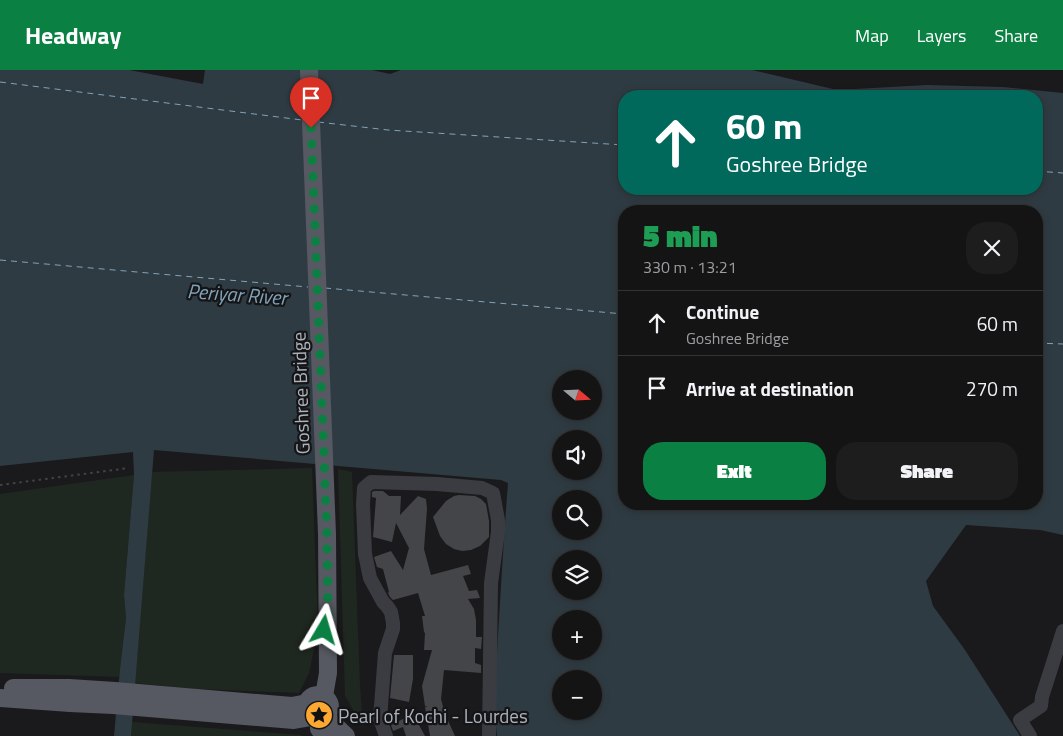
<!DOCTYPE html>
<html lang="en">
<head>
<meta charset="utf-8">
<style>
	body { margin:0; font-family:"Titillium Web",sans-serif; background:#1d1d1e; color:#f1f3f6; height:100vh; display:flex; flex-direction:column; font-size:19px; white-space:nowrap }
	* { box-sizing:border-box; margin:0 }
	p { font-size:16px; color:#9d9ea0 }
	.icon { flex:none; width:28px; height:28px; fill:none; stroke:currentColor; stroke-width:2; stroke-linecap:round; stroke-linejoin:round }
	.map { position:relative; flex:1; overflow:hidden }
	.panel { position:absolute; left:618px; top:135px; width:425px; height:305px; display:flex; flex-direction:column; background:#141415; border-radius:20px; box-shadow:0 2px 8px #0003,0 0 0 1px #333334 }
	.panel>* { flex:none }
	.guide { position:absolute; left:618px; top:20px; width:425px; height:105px; border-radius:20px; box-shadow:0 2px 8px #0003,0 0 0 1px #333334; background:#00695c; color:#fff; overflow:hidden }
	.needle { width:32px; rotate:109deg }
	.fabs { position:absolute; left:552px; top:300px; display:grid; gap:10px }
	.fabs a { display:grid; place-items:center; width:50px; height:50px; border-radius:50%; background:#141415; box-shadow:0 2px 8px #0003,0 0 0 1px #333334; font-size:25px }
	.pin { position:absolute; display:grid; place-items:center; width:42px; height:42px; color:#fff; margin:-51px -21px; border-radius:50% 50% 50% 0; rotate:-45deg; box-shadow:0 0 5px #0007 }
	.pin .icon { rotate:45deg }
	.me { position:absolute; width:55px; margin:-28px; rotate:7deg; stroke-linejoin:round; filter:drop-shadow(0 0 4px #0008) }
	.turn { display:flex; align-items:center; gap:18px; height:105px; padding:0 25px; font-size:22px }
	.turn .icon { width:65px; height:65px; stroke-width:2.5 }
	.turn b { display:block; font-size:35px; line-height:42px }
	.round { display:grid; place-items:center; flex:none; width:52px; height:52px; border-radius:20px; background:#1d1d1e }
	.summary { display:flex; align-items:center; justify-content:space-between; height:85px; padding:0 25px }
	h1 { font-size:30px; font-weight:800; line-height:38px; color:#1e9e55 }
	.action { display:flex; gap:10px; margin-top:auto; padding:10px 25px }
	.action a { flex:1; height:58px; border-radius:20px; background:#0b8043; color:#fff; font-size:20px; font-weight:800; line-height:58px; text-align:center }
	.action a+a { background:#1d1d1e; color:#f1f3f6 }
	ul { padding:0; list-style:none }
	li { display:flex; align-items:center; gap:15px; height:65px; padding:0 25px; border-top:1px solid #333334 }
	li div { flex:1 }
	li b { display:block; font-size:19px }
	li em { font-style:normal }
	header { display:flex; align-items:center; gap:30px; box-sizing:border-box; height:70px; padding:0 25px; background:#0b8043; color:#fff }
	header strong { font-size:24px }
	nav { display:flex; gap:28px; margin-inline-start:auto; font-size:18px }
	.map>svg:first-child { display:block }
	.green { fill:#1f2820 }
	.water { fill:#2f3b42; fill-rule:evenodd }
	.pier { fill:#1a1a1c }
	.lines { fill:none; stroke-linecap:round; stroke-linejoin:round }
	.ferry { stroke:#81a3b9; stroke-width:1; stroke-dasharray:6 5; stroke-linecap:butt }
	.building { fill:#444549 }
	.path { stroke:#404349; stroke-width:2; stroke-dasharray:2.5 4; stroke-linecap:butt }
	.minor { stroke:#3b3c42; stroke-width:14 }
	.major { stroke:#565961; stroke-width:18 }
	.route { stroke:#0b8043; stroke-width:9; stroke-dasharray:0 16.2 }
	.labels { text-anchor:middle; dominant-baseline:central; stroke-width:4.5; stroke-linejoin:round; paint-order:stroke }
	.street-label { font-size:19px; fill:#acb2bc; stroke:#151517 }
	.poi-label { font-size:19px; fill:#acb2bc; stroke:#151517; text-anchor:start }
	.water-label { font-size:20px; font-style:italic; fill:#81a3b9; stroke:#151517 }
</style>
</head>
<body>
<header>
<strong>Headway</strong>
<nav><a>Map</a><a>Layers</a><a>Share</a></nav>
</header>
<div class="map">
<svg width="1063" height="666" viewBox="0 0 1063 666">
	<rect width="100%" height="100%" fill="#1a1a1c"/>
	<path class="green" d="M312 398 318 560 309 603 299 623 196 619 135 613 152 402Z
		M338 399 352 402 360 616 363 657 345 626Z
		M134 405 124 525 126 548 119 607 0 603V424Z
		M132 652 301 665V666H131Z"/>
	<path class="water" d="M0 0H372L390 4 401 0H752L837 20 927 15 1003 17 1063 23V465L1040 460 966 455 926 511 933 536 965 580 1020 666H497C493 633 496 599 498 566 501 515 504 464 508 413L501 410 154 380 131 666H114L120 599 126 548 124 525 134 405 133 382 0 396ZM624 26H1036V119H624ZM624 141H1036V434H624ZM561 309H594V341H561ZM561 369H594V401H561ZM561 429H594V461H561ZM561 489H594V521H561ZM561 549H594V581H561ZM561 609H594V641H561Z"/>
	<path class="pier" d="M129 0H205L203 14Z"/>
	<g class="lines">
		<path class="ferry" d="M0 12 302 50
			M318 52 388 60 624 75
			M1036 101 1063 103
			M0 190 308 217
			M325 218 624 244
			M1036 273 1063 274"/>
	</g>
	<path class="building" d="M374 421H383L389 426H401L400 445 418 426 426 429 427 439 424 479 431 505 468 495 471 504 463 506 469 521 477 520 480 528 468 529 474 539 476 550V567H482L481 579 475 578V593L481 595V603L444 600 441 629 445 644 455 666H430L425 637 428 636H425L422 616 432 580H424L425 563 424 562 422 546H425L418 523 393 530 390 527 388 523 389 522 383 499 377 497 374 487 391 481 403 500 409 478 396 453 392 472 373 467 376 428 372 427V422Z
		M459 425 475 426 481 429 486 434 489 451V467L480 476 471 480 462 481 454 479 446 474 440 466 433 447 446 431 454 426Z
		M394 585H413V609L409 632 390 628Z
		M413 644 425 666H406L403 657 393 661 391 655Z"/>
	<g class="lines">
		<path class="path" d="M0 415 129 398"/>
		<path class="minor" d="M386 666 380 649 385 583 393 559V553L391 542 387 536 383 532 370 508 365 484 363 434 364 418 371 412 437 414 482 418 493 423 498 450V462L491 513 489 666
			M1030 666 1020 650 1041 636 1042 627 1063 561"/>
		<path class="major" d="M309 0 327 464 328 603 324 626
			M13 618H69L115 621 292 636 307 633
			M306 637a12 12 0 1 1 24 0a12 12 0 1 1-24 0Z
			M0 628 70 633 113 635 294 650 311 647
			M326 647 346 666
			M319 649V659L326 666"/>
	</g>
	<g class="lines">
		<path class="route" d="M311 58 327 464 328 544 324 560"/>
	</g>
	<defs>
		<g id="sight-disc" transform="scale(1.4375)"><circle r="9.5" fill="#fca832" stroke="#151517"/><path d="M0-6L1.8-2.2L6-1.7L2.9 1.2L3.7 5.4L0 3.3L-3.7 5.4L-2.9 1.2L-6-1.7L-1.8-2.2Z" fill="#111"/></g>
	</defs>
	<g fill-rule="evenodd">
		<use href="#sight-disc" x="319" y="645"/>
	</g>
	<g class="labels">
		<g class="street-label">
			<text transform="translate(300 323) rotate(-92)">Goshree Bridge</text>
		</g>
		<g class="poi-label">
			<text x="338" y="645">Pearl of Kochi - Lourdes</text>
		</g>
		<g class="water-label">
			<text transform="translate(237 224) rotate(4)">Periyar River</text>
		</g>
	</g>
</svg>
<div class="fabs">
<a><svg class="needle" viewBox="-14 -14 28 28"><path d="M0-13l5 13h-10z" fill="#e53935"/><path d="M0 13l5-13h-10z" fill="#9d9ea0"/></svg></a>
<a><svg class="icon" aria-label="sound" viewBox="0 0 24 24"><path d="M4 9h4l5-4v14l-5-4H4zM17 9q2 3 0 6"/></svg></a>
<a><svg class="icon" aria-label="search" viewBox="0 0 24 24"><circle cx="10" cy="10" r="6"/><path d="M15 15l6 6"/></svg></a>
<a><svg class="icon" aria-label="layers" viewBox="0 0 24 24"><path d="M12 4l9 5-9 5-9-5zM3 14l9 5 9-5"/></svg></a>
<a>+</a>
<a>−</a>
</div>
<div class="pin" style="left:311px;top:58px;background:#d93025"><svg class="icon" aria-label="arrive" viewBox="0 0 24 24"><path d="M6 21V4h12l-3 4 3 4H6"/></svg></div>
<svg class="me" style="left:324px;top:560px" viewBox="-20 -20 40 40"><path d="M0-17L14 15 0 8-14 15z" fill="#0b8043" stroke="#fff" stroke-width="4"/></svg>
<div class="guide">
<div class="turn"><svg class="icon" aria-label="ahead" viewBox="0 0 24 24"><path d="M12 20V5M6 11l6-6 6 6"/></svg><div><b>60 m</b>Goshree Bridge</div></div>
</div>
<section class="panel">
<div class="summary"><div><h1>5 min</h1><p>330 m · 13:21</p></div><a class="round"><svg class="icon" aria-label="close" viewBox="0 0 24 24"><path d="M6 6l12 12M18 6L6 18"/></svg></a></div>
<ul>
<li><svg class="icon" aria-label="ahead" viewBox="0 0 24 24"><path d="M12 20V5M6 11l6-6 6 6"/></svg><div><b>Continue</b><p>Goshree Bridge</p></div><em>60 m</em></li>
<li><svg class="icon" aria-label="arrive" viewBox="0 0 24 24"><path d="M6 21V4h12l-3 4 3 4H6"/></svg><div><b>Arrive at destination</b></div><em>270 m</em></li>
</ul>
<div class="action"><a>Exit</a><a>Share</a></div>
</section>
</div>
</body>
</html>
